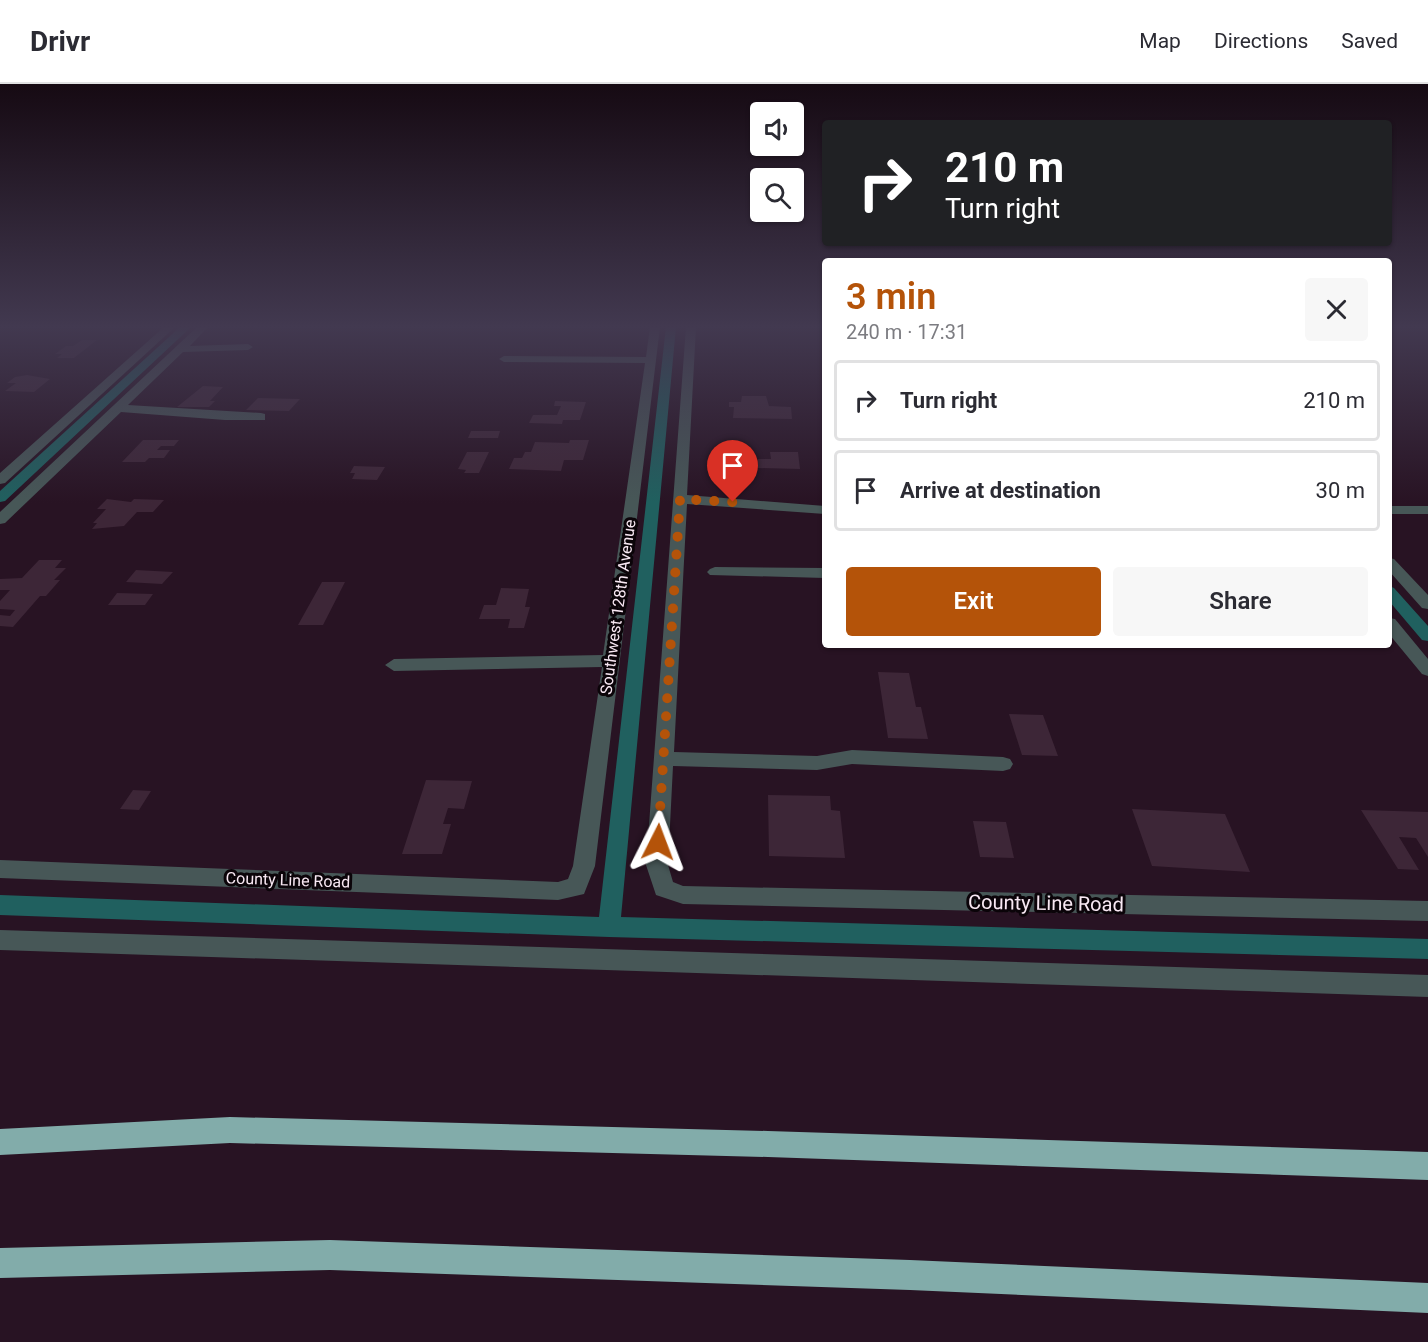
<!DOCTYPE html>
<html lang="en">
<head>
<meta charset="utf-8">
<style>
	body { margin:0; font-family:Roboto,sans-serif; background:#f7f7f7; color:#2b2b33; height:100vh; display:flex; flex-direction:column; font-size:22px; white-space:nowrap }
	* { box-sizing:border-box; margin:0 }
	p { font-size:20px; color:#7c7c81 }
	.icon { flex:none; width:33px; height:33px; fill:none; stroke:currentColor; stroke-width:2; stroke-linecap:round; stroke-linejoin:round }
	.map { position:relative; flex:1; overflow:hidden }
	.drawer { position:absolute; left:822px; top:174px; width:570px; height:390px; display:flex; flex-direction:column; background:#fff; border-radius:6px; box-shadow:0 2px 4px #0004 }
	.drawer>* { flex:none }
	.banner { position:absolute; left:822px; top:36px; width:570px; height:126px; border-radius:6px; box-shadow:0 2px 4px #0004; background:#202124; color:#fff; overflow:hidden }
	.fabs { position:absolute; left:750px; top:18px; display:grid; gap:12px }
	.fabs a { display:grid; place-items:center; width:54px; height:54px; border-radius:6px; background:#fff; box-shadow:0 2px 4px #0004; font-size:30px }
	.pin { position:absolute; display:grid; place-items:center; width:51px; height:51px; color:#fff; margin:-62px -26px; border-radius:50% 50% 50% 0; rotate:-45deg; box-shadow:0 0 6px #0007 }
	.pin .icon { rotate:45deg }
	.me { position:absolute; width:66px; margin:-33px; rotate:3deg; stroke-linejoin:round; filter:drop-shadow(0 0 4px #0008) }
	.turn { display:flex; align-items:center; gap:21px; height:126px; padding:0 24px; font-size:27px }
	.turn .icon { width:78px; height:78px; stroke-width:2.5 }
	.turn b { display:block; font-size:42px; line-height:51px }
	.round { display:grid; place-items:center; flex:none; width:63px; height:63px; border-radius:6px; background:#f7f7f7 }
	.overview { display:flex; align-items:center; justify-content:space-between; height:102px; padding:0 24px }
	h1 { font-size:36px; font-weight:600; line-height:45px; color:#b45309 }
	.primary-button { display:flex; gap:12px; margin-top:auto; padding:12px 24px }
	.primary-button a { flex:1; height:69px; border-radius:6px; background:#b45309; color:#fff; font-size:24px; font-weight:600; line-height:69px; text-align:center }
	.primary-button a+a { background:#f7f7f7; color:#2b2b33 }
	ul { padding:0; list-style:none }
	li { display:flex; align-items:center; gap:18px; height:81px; margin:0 12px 9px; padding:0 12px; border:3px solid #e1e1e2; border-radius:6px }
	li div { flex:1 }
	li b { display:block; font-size:22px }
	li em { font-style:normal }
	header { display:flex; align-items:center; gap:36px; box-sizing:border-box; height:84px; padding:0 30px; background:#fff; border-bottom:2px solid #e1e1e2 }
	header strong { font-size:28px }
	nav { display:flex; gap:33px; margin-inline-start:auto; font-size:21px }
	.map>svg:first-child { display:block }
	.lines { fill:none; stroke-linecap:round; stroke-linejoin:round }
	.canal { fill:#20605f; fill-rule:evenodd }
	.building { fill:#3d2637 }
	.minor { fill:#475757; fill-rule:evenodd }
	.highway { fill:#82acaa; fill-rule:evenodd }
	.route { stroke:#b45309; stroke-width:10; stroke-dasharray:0 18 }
	.labels { text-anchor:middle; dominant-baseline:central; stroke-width:6; stroke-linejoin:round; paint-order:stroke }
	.street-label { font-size:16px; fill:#f8e8f3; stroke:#0b0409 }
	.near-street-label { font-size:20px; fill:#f8e8f3; stroke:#0b0409 }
</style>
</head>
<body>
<header>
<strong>Drivr</strong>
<nav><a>Map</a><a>Directions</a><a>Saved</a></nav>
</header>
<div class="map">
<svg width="1428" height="1258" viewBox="0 0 1428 1258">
	<rect width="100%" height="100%" fill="#281323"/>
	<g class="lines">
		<path class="canal" d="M180 243H191L5 417 0 418V407Z
			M666 243H676L621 833 1428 855V875L609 853 0 831V811L599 833Z
			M1389 502 1394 504 1428 542V557L1422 556 1389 517Z"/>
	</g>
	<path class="building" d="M82 256H97L74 274H57L62 270H55L66 262H73Z
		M27 291 50 295 34 308 5 307 16 299H7L15 293Z
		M203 302 223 303 210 317H215L209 323H177Z
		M742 312H766L769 322 791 323 792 335 733 334 734 323H729V318H741Z
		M258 314 300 315 289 327 246 326Z
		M555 317 586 318 580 336H563L562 340 529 339 533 331H557L561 322H554Z
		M471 347H500L498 354H468Z
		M143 356H179L174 362H161L157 366H170L164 374H149L145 378H122Z
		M570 356H589L583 376H564L561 387 509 385 514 374H522L525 368H531L535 358 569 359Z
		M467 368H489L479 389H464L466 386 458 385Z
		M770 368H798L800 385 758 384V375H771Z
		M354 382 385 383 377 396 352 395 355 389H350Z
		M107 415 131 418 134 415 164 416 153 428H137L124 442 92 445 97 439H93L106 425H97Z
		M39 476H62L55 484H66L54 496H60L46 512H40L13 543 0 542V531L10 532 15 526 0 525V517L10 506H0V495L22 494Z
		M136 486 173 488 162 500 126 498Z
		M322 498H345L323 541H298Z
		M501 504 529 505 525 523H530L524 544H508L510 535H479L484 521H496Z
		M117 509 153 510 145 521H108Z
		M878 588 909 589 916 623H921L928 655 888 654Z
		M1009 630 1043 631 1058 672 1022 671Z
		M426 696 472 697 464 725 448 724 443 740H451L442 770H402Z
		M133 706 151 707 139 726 120 725Z
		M768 711 830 712 831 726 840 727 845 774 769 772Z
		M1132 725 1225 730 1250 788 1152 782Z
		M1361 726 1428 728V773L1416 754 1399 753 1419 786 1398 785Z
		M973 737 1006 738 1014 774 980 773Z"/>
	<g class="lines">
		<path class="minor" d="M164 243H175L5 399 0 400V389Z
			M197 243H208L190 262 248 260 253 263 248 266 183 268 128 321 261 329 265 330V336H225L121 328 5 439 0 440V428Z
			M650 243H660L595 782 584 810 558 816 0 794V776L558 798 568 795 573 782 602 583 394 587 385 581 394 575 603 571 645 279 504 278 499 275 504 272 646 273Z
			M686 243H696L687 411 825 422V430L687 420 674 668 817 672 852 666 1003 673 1010 675 1013 680 1010 685 1003 687 852 680 817 686 673 682 668 781 673 798 683 802 1428 817V837L683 820 656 811 646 781Z
			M1389 422H1428V430H1389Z
			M1389 474 1394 475 1428 511V525L1422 524 1389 487Z
			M715 483 825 484V494L710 491 707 488 710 485Z
			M1389 534 1395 535 1428 575V592L1422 590 1389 550Z
			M0 846 1428 891V913L0 866Z"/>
		<path class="highway" d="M230 1033 768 1047 1428 1068V1096L768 1073 230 1059 0 1071V1045Z
			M330 1156 910 1176 1428 1199V1229L910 1206 330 1186 0 1194V1164Z"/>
	</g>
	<linearGradient id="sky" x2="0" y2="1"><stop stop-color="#160a13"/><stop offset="0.58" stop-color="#423950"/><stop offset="1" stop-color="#423950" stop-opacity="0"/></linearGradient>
	<rect width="1428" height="419" fill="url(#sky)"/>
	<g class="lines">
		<path class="route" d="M658 758 680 415 733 418"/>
	</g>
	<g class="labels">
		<g class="street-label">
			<text transform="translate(618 523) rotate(-82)">Southwest 128th Avenue</text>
			<text transform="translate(288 796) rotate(2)">County Line Road</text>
		</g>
		<g class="near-street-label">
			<text transform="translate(1046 819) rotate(1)">County Line Road</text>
		</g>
	</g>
</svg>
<div class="fabs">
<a><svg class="icon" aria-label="sound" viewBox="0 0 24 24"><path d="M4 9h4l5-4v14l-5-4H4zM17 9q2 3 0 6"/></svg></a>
<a><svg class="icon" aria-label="search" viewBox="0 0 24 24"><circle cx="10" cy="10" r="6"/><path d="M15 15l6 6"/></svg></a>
</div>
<div class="pin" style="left:733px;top:418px;background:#d93025"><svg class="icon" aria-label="arrive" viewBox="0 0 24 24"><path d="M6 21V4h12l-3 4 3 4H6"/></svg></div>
<svg class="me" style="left:658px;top:758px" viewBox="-20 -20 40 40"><path d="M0-17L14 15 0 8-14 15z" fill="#b45309" stroke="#fff" stroke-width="4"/></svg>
<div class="banner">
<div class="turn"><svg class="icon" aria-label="right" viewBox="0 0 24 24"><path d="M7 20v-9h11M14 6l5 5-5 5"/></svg><div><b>210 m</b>Turn right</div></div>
</div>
<section class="drawer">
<div class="overview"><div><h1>3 min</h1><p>240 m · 17:31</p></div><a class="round"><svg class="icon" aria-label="close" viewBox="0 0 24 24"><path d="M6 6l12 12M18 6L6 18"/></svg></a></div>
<ul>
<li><svg class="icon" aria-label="right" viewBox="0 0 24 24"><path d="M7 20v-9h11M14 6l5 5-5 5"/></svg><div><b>Turn right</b></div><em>210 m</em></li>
<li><svg class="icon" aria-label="arrive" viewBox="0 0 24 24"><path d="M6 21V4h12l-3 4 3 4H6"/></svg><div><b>Arrive at destination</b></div><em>30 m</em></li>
</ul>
<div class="primary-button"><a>Exit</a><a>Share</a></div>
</section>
</div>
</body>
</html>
